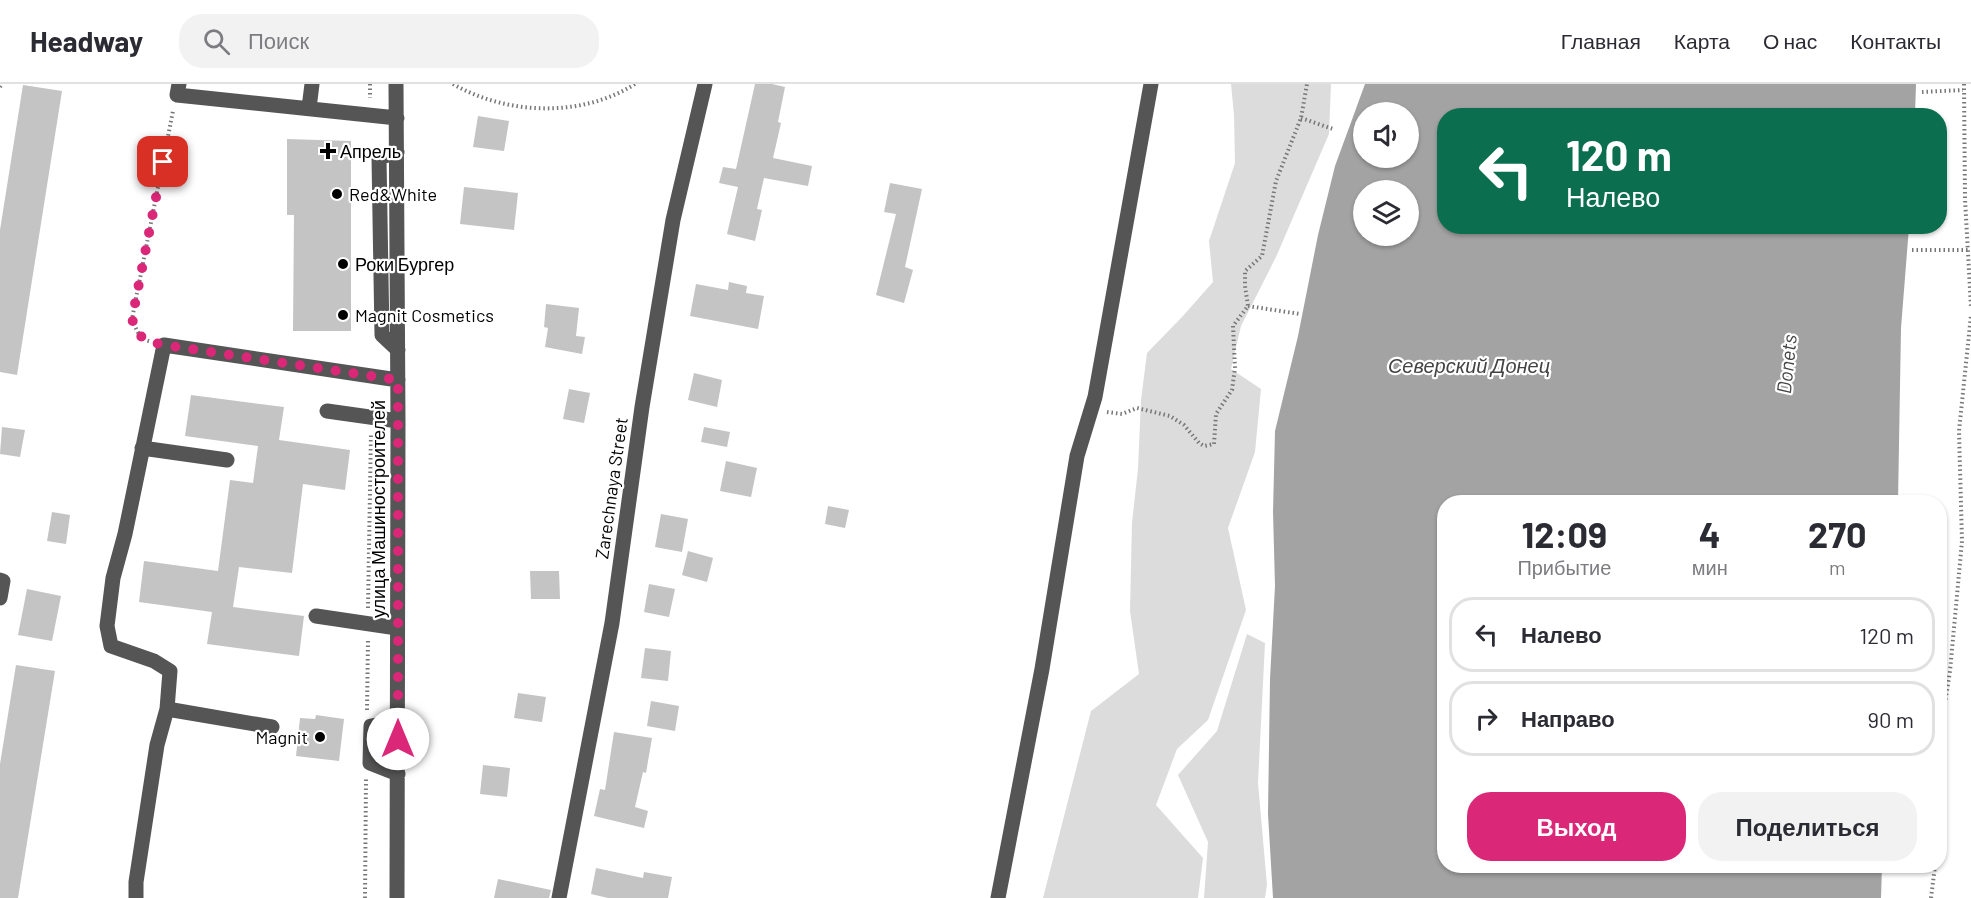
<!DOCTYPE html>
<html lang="ru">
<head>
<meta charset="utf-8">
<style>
	body { margin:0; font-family:Barlow,sans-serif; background:#f2f2f3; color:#2b2b33; height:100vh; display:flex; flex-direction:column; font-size:22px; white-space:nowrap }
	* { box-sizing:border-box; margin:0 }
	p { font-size:20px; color:#7c7c81 }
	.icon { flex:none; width:33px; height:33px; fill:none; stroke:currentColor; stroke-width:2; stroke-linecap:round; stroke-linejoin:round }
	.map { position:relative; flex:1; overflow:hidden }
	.details { position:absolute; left:1437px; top:411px; width:510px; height:378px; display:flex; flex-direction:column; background:#fff; border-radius:24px; box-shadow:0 2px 4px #0004 }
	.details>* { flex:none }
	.hud { position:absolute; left:1437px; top:24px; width:510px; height:126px; border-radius:24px; box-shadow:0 2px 4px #0004; background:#0b6e4f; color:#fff; overflow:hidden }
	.buttons { position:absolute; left:1353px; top:18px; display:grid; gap:12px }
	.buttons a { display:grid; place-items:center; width:66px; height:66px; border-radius:50%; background:#fff; box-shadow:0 2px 4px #0004; font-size:30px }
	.pin { position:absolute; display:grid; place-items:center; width:51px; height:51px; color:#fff; margin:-26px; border-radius:12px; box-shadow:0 3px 9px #0006 }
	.me { position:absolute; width:66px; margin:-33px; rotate:0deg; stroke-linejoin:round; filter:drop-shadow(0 0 4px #0008) }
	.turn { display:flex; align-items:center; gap:21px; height:126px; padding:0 30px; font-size:27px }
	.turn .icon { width:78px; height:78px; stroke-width:2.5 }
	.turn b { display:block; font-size:42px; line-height:51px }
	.eta { display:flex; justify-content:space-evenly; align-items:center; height:102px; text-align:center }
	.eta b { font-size:36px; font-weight:700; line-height:42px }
	.button { display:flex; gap:12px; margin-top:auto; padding:12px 30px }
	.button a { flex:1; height:69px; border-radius:24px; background:#db2777; color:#fff; font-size:24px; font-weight:700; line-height:69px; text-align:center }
	.button a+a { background:#f2f2f3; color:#2b2b33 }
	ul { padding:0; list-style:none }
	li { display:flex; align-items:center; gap:18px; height:75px; margin:0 12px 9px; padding:0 18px; border:3px solid #e1e1e2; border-radius:24px }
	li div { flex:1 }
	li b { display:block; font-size:22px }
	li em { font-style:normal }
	header { display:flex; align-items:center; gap:36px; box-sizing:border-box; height:84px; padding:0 30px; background:#fff; border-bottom:2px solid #e1e1e2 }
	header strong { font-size:28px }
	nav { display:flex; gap:33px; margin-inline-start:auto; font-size:21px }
	.search { width:420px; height:54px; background:#f2f2f3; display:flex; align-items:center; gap:15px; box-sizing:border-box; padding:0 21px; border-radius:24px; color:#7c7c81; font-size:22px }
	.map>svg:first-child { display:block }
	.green { fill:#dcdcdc }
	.water { fill:#a3a3a3; fill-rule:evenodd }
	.building { fill:#c4c4c4 }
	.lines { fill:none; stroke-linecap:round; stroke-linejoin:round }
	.path { stroke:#777; stroke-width:4; stroke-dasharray:1.5 3; stroke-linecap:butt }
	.minor { stroke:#555; stroke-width:15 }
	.route { stroke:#db2777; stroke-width:10; stroke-dasharray:0 18 }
	.poi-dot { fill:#000; stroke:#fff; stroke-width:2 }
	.labels { text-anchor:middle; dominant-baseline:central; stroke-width:4.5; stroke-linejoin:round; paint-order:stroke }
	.poi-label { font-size:18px; fill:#000; stroke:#fff; text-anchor:start }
	.street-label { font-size:18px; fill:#000; stroke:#fff }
	.water-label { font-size:20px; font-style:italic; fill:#444; stroke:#fff }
</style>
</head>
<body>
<header>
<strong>Headway</strong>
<div class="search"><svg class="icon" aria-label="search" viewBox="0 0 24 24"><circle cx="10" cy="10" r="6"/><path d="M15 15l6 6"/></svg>Поиск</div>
<nav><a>Главная</a><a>Карта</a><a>О нас</a><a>Контакты</a></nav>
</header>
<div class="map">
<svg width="1971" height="814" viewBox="0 0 1971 814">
	<rect width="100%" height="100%" fill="#fff"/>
	<path class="green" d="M1231 0H1331L1329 50 1276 173 1241 242 1231 285 1261 305 1255 368 1228 444 1246 526 1208 636 1177 665 1156 721 1203 774 1198 814H1043L1091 627 1139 590 1130 527 1132 439 1138 385 1141 316 1147 269 1182 233 1213 198 1209 157 1235 79 1234 31Z
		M1247 550 1265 559 1258 699 1267 801 1265 814H1204L1208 758 1178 691 1217 647Z"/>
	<path class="water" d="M1365 0H1916L1915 31 1444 32V142L1909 143 1901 244 1898 418H1444V782H1882L1881 814H1273L1268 730 1270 595 1275 502 1273 428 1275 347 1298 252 1318 151 1335 82ZM1364 28H1408V74H1364ZM1364 106H1408V152H1364Z"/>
	<path class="building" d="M755 0H772L785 3 778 38 781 39 773 74 812 82 808 102 764 94 757 125 762 126 755 157 727 150 738 103 719 99 723 83 736 85Z
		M23 1 62 7 17 291 0 288V146Z
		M478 32 509 37 504 67 473 63Z
		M287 55 351 57V247H293L294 131H287Z
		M890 99 922 105 905 183 913 186 904 219 876 211 896 130 884 128Z
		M464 103 518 109 514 146 460 140Z
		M729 198 747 202 746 209 764 212 758 245 690 232 696 200 728 206Z
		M546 220 579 224 576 252 585 253 582 270 545 263 548 244 544 243Z
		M694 289 722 296 717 323 688 316Z
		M569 305 590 309 584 339 563 335Z
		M191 311 284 323 279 356 350 366 345 406 303 400 292 489 239 483 233 523 304 532 299 572 207 560 212 528 139 518 144 477 218 487 230 396 253 399 258 362 185 352Z
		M2 343 25 346 20 373 0 370Z
		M704 343 730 348 727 363 701 358Z
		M726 377 757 384 751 413 720 407Z
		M828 422 849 426 845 444 825 440Z
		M52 428 70 431 66 460 47 457Z
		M661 430 688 435 682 468 655 463Z
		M688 467 713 474 707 498 682 491Z
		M530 487H559L560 515H531Z
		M649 500 675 505 669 533 644 528Z
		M27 505 61 512 52 557 18 551Z
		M645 564 671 567 668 597 641 594Z
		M16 581 55 587 18 814H0V680Z
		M518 609 546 613 542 638 514 634Z
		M651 617 679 622 675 647 647 642Z
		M316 631 344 635 339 677 296 672 300 634 315 635Z
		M614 648 652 654 646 689 643 688 635 723 648 727 644 744 594 732 600 705 605 706Z
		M483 681 510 684 507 713 480 710Z
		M596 784 643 794 644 788 672 793 668 814H608L591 810Z
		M498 795 551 806 549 814H494Z"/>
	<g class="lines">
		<path class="path" d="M370 0V14
			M453 0C507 31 581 34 635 0
			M1964 0 1965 115 1971 223
			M0 3 2 0
			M1922 8 1963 6
			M1301 34 1333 45
			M1912 166H1968
			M1248 222 1300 230
			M149 257C138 254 136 244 132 235L173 27
			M1107 328 1122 330 1137 324 1170 332 1184 341 1199 359 1204 362 1214 360 1216 330 1232 306 1235 284 1233 242 1248 222 1245 202V187L1262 172 1276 97 1301 34 1307 0
			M368 524 371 349
			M367 626 368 556
			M1940 651 1950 587 1962 457 1959 347 1971 231
			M1940 704V745
			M365 814 366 694
			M1931 814 1935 782"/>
		<path class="minor" d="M179 0 177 11 397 34
			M396 0 398 337 397 814
			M309 24 312 0
			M397 68 379 74 382 251 398 266
			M327 327 398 337
			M142 364 227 376
			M0 496 3 497 0 514
			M316 532 397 544
			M167 625 272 643
			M398 637 371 642 370 679 398 690
			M136 814V798L157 661 167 625 170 587 154 577 111 562 107 542 113 494 125 450 164 261 398 296
			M559 814 612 539 642 323 673 136 705 0
			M998 814 1042 585 1077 372 1095 313 1151 0"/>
	</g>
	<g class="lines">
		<path class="route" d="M163 78 132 235C139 255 143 256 164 261L398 296V655"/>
	</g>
	<g class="poi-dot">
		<path d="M325 58h6v6h6v6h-6v6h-6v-6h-6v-6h6z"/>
		<circle cx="337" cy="110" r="6"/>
		<circle cx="343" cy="180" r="6"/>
		<circle cx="343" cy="231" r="6"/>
		<circle cx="320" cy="653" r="6"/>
	</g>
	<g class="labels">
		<g class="poi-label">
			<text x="340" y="67">Апрель</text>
			<text x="349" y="110">Red&amp;White</text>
			<text x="355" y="180">Роки Бургер</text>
			<text x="355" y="231">Magnit Cosmetics</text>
			<text x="308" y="653" text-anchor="end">Magnit</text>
		</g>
		<g class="street-label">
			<text transform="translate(611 404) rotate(-82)">Zarechnaya Street</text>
			<text transform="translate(378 425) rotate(-90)">улица Машиностроителей</text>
		</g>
		<g class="water-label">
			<text transform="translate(1786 280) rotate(-84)">Donets</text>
			<text x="1469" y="281">Северский Донец</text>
		</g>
	</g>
</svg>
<div class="buttons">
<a><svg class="icon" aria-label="sound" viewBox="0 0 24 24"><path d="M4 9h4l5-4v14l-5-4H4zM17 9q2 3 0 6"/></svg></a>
<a><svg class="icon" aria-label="layers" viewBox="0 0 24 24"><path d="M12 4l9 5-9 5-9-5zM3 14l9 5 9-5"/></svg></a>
</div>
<div class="pin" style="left:163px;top:78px;background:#d93025"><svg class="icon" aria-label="arrive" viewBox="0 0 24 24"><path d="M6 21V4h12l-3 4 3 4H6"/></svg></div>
<svg class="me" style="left:398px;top:655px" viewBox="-20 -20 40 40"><circle r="19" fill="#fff"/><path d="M0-13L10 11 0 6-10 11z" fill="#db2777"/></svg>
<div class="hud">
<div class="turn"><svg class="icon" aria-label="left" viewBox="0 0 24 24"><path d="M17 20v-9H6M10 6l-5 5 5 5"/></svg><div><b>120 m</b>Налево</div></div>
</div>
<section class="details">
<div class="eta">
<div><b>12:09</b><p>Прибытие</p></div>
<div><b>4</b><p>мин</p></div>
<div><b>270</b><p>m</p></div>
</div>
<ul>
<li><svg class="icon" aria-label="left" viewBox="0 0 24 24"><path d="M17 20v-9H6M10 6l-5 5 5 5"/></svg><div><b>Налево</b></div><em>120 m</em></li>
<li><svg class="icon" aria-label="right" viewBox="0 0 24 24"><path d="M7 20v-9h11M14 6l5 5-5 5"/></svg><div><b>Направо</b></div><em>90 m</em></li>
</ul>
<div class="button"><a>Выход</a><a>Поделиться</a></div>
</section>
</div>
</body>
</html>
